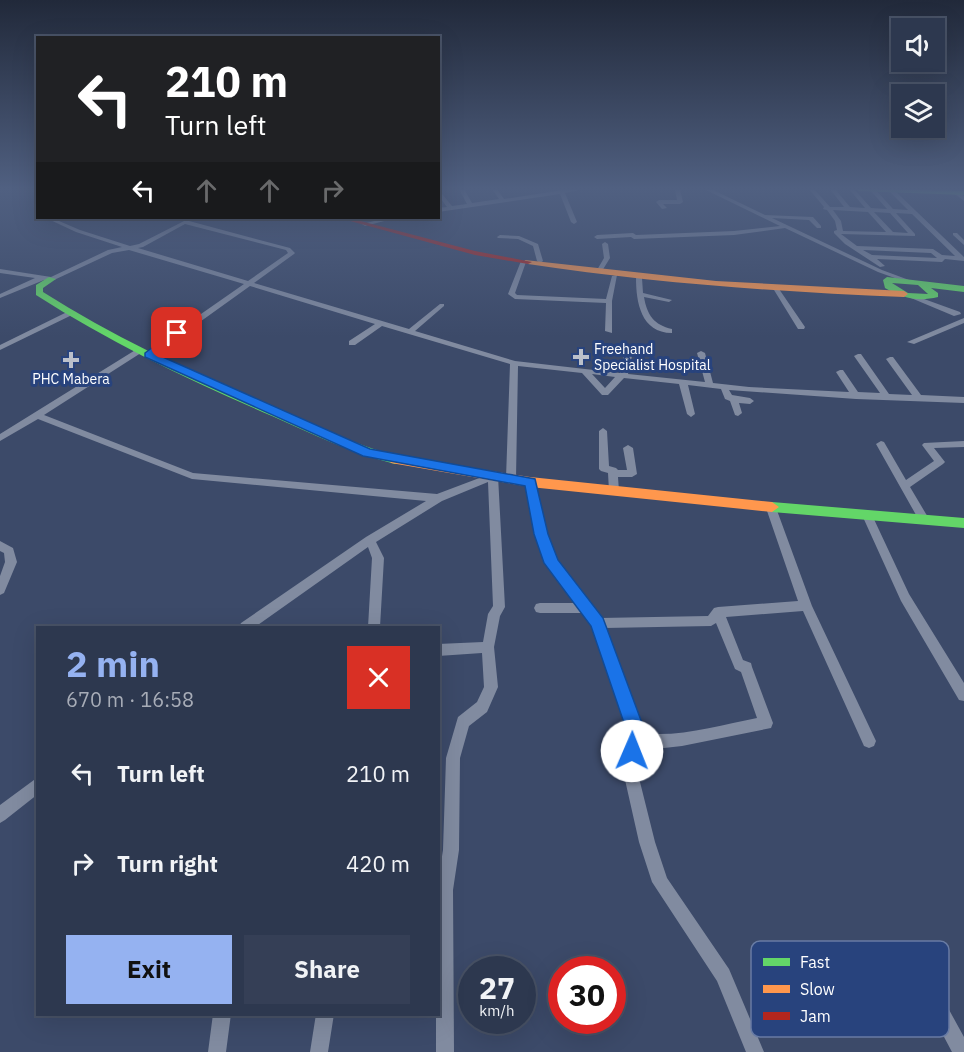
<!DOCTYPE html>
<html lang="en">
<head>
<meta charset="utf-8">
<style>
	body { margin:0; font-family:"IBM Plex Sans",sans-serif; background:#353f56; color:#f1f3f6; height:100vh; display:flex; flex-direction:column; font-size:22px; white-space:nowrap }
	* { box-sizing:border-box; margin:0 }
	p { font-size:20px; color:#a7acb7 }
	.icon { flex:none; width:33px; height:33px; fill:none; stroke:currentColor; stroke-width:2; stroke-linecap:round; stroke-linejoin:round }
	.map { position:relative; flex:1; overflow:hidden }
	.panel { position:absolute; left:36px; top:626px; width:404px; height:390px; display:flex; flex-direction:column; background:#2d384f; border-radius:0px; box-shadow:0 6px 24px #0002,0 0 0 2px #485266 }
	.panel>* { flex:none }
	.hud { position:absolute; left:36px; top:36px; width:404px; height:183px; border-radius:0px; box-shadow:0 6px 24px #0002,0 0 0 2px #485266; background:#202124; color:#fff; overflow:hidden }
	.buttons { position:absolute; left:891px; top:18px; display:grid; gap:12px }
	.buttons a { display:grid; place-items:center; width:54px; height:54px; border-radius:0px; background:#2d384f; box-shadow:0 6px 24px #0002,0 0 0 2px #485266; font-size:30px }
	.speed { position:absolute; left:458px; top:956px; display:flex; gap:12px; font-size:30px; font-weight:700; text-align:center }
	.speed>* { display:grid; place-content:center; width:78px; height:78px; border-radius:50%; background:#2d384f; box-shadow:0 6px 24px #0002,0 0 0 2px #485266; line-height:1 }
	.speed small { font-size:15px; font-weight:400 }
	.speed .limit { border:9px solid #d22; background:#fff; color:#111 }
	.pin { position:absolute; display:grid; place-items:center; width:51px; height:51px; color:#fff; margin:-26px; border-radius:12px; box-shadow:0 3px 9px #0006 }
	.me { position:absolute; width:66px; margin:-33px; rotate:1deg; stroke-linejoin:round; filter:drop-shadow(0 0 4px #0008) }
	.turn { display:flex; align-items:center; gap:21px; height:126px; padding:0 30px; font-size:27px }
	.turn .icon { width:78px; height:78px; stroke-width:2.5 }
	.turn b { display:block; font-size:42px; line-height:51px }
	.lanes { display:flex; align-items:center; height:57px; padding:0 30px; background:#0003; justify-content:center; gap:30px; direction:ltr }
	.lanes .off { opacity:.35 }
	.round { display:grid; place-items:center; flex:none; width:63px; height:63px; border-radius:0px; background:#353f56 }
	.overview { display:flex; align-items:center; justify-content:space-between; height:102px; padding:0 30px }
	h1 { font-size:36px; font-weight:700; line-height:45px; color:#95b2f1 }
	.cta { display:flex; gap:12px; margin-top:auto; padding:12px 30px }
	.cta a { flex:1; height:69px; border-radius:0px; background:#95b2f1; color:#111; font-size:24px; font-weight:700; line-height:69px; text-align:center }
	.cta a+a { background:#353f56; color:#f1f3f6 }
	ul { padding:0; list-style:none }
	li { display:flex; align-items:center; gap:18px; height:90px; padding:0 30px }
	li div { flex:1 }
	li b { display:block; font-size:22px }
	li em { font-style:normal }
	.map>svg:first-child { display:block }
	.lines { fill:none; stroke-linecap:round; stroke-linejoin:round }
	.street { fill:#818ba0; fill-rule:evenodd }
	.fast { fill:#63d668; fill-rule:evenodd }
	.slow { fill:#ff974d; fill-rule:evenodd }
	.jam { fill:#b3261e; fill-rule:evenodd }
	.route { fill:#1a73e8; stroke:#114b97; stroke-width:1.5 }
	.poi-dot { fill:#bbc0ca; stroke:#28437d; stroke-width:2 }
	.labels { text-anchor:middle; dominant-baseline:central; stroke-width:6; stroke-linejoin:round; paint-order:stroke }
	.far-poi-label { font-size:14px; fill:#fff; stroke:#28437d; text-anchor:start }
	.key { fill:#28437d; stroke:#687ba4; stroke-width:1.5 }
	.key-label { font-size:16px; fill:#fff }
</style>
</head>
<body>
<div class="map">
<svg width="964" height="1052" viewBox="0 0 964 1052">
	<rect width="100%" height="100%" fill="#3c4a69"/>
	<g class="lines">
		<path class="street" d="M438 189 452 206 467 204 459 189H464L472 203 499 199 492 189H497L504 199 569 189H584L565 193 577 222 574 224 571 222 560 194 438 212V208L447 207 438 195Z
			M675 189H680L683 202 680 204H663L667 208 662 209 656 202 659 200H677Z
			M704 189H711L765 215 813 217 821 226V228H817L809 220 772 218 882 270 909 280 906 282 878 272 785 228 734 235 634 239 631 237 597 239 594 237 597 235 633 233 636 235 734 231 780 226Z
			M809 189H814L830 207H844L830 189H835L850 207 865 208 849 189H854L871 208 887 209 870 190 875 189 893 209 908 210 888 190 893 189 964 257V261L945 259 942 262 877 259 885 266 880 267 845 244 834 233V231L837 230 835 221 827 210 823 209 824 207ZM833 210 868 212 886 232 843 231 841 221ZM874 212 890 213 908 233 893 232ZM896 213 912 214 955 256 942 255 933 249 857 246 841 234 915 236V234ZM863 250 931 253 937 258 872 255Z
			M927 189H933V190L930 192Z
			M957 191 964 196V201L955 194Z
			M46 218H52L80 230 130 246 139 244 190 218 192 219 189 221 290 248 295 253 294 254 254 283 409 329 440 304H444V306L415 331 515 361 620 373 624 356 628 354 632 356 628 374 705 382 697 353 701 351 705 353 713 383 749 387 849 392 836 372 840 370H843L858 392 880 393 854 356 858 354H861L889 394 912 395 886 359 890 357H893L921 395 964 397V403L856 399 729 390 732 395 750 398 754 401 750 404 739 403 742 413 738 416 735 415 730 401 725 399 721 389 688 385 695 414 691 417 687 414 679 384 624 378 608 395H602L582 373 518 366 516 478 511 482 506 478 510 364 382 326 355 345H349V341L375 324 250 286 151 357H145V353L244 284 129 250 112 253 54 280H44L0 298V294L35 278 0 273V269L51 277 108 250 122 247 76 232ZM185 224 286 250 288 253 248 281 138 248 143 247ZM592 374 615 377 605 388Z
			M273 218H280L274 221 271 219Z
			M387 218H396L365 226 362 224Z
			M953 233H957L964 240V245L953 235Z
			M500 235 519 236 538 244 543 261 540 263 537 261 533 246 518 239 498 238 497 237Z
			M605 242 608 244 610 258 602 271 600 272 597 270 604 258 602 244Z
			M521 261 526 262 515 293 517 295 606 299 612 276 617 275 612 301V333L605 331 606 303 515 299 508 294Z
			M639 276 642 278 643 293 672 300 669 302 644 297C647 315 654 325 672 329V333C641 333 636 302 636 278Z
			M775 289H779L805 327 804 329H798L774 290Z
			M913 295 960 312 961 314 954 316 911 298 910 297Z
			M67 312 74 314 0 350V345Z
			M964 318V323L914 344 907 342Z
			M137 349H140L144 351 44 415 193 473 437 494 490 474 493 473 498 476 505 607 500 616 494 647 498 687 487 712 469 726 460 758 459 850 453 890 454 1052H436V1014H438V881L443 850 446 758 458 717 477 702 484 687 482 653 438 656V644L483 642 488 614 493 606 488 482 442 501 376 542 384 558 380 627H368L372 558 368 547 255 627H239L241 623 366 537 426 501 192 479 38 419 0 441V434Z
			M603 428 607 431 609 466 616 468 618 470H627L623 448 628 445 633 448 637 474 632 477H618L619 491 614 495 609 491 608 473 601 471 599 469V431Z
			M881 441 884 442 906 480 934 461 922 445 924 443 964 441V447L934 448 945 462 943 464 910 487 929 519 928 522H920L876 444Z
			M530 478 535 482 546 534 557 561 600 618 708 616 714 608 718 607 798 601 766 508 767 505H775L812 606 876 741 874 746 869 748 864 746 803 611 726 617 743 660 751 663 752 667 773 723 771 728 682 746 664 748 640 747 635 762 655 842 667 878 729 969 764 1052H746L717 981 652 882 639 842 621 762 628 739 626 723 592 626 583 613H540L536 612 534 608 536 604 540 603H575L546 563 536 534 525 482ZM716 623 735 669 741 672 757 718C720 725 679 738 641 733L640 723 605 628 711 626Z
			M867 511 872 515 909 594 964 683V701L959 700 901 601 862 515Z
			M0 541 13 548 17 562 4 593 0 595V576L5 562 4 553 0 551Z
			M38 777V794L5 820 0 823V805Z
			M914 954 920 957 964 1037V1052H952L908 969 905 963 908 957Z
			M213 1014H231L226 1052H208Z
			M316 1014H334L328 1052H310Z"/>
		<path class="fast" d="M856 189 964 191V195L859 191Z
			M49 277 56 279 43 288V292C116 338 193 374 272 408 314 426 355 444 399 457L401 460 395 464C352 453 312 434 272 416 190 381 111 343 36 295V285Z
			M887 277 964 286V292L931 288 938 293V297C918 302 902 298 885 288L883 280ZM892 283 918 285 928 294 908 293Z
			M772 502 964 518V528L772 512 765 507Z"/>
		<path class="slow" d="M525 260 716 281 904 291 908 294 904 297C778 292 653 283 528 264L524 262Z
			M395 456 530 477 772 502 779 507 772 512 530 487 391 463 389 460 391 457Z"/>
		<path class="jam" d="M339 218H349L475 251 532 262 528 264 475 255Z"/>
	</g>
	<linearGradient id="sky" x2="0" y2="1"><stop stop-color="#21293a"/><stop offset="0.56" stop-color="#506081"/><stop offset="1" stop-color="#506081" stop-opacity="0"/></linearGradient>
	<rect width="964" height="337" fill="url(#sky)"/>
	<path class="route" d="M174 331 182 333 156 354 370 449 535 479 548 534 558 560 603 618 642 723 644 739 638 757 632 760 625 757 622 751 626 739 624 723 591 626 544 563 534 534 525 486 363 456 145 357V353Z"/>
	<g class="poi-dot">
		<path d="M578 348h6v6h6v6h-6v6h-6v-6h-6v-6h6z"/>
		<path d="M68 351h6v6h6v6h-6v6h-6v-6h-6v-6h6z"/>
	</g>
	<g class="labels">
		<g class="far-poi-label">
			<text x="594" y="349">Freehand<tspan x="594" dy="16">Specialist Hospital</tspan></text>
			<text x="71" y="379" text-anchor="middle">PHC Mabera</text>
		</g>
	</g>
	<rect x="751" y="941" width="198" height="96" rx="9" class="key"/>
	<rect x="763" y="958" width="27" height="8" fill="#63d668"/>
	<rect x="763" y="985" width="27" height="8" fill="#ff974d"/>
	<rect x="763" y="1012" width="27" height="8" fill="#b3261e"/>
	<g class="key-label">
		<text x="800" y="968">Fast</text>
		<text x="800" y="995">Slow</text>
		<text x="800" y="1022">Jam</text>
	</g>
</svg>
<div class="buttons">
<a><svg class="icon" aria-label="sound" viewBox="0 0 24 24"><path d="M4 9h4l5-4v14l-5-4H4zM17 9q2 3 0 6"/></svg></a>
<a><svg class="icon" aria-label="layers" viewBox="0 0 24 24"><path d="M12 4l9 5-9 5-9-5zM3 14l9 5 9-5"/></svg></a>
</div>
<div class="speed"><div>27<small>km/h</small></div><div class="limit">30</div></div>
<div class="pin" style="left:177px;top:333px;background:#d93025"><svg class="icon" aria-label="arrive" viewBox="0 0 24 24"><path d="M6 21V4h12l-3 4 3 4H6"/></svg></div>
<svg class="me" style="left:632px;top:751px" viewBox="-20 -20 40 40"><circle r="19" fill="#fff"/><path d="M0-13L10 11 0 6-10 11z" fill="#1a73e8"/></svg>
<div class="hud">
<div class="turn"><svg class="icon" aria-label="left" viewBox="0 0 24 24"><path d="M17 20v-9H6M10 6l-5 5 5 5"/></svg><div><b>210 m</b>Turn left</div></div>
<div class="lanes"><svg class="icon" aria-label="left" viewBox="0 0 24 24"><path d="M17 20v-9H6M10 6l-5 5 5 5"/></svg><svg class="icon off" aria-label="ahead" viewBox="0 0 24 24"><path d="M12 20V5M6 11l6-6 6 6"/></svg><svg class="icon off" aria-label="ahead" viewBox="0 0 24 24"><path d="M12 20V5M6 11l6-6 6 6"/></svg><svg class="icon off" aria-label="right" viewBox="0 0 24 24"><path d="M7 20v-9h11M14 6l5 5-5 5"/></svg></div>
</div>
<section class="panel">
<div class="overview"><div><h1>2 min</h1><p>670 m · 16:58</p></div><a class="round" style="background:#d93025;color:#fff"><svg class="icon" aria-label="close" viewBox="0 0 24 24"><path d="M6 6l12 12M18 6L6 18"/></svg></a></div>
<ul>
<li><svg class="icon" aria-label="left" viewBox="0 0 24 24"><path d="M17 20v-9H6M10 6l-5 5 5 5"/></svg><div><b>Turn left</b></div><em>210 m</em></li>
<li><svg class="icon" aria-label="right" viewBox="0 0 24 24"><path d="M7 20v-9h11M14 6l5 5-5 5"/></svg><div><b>Turn right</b></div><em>420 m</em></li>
</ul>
<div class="cta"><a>Exit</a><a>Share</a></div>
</section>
</div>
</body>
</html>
